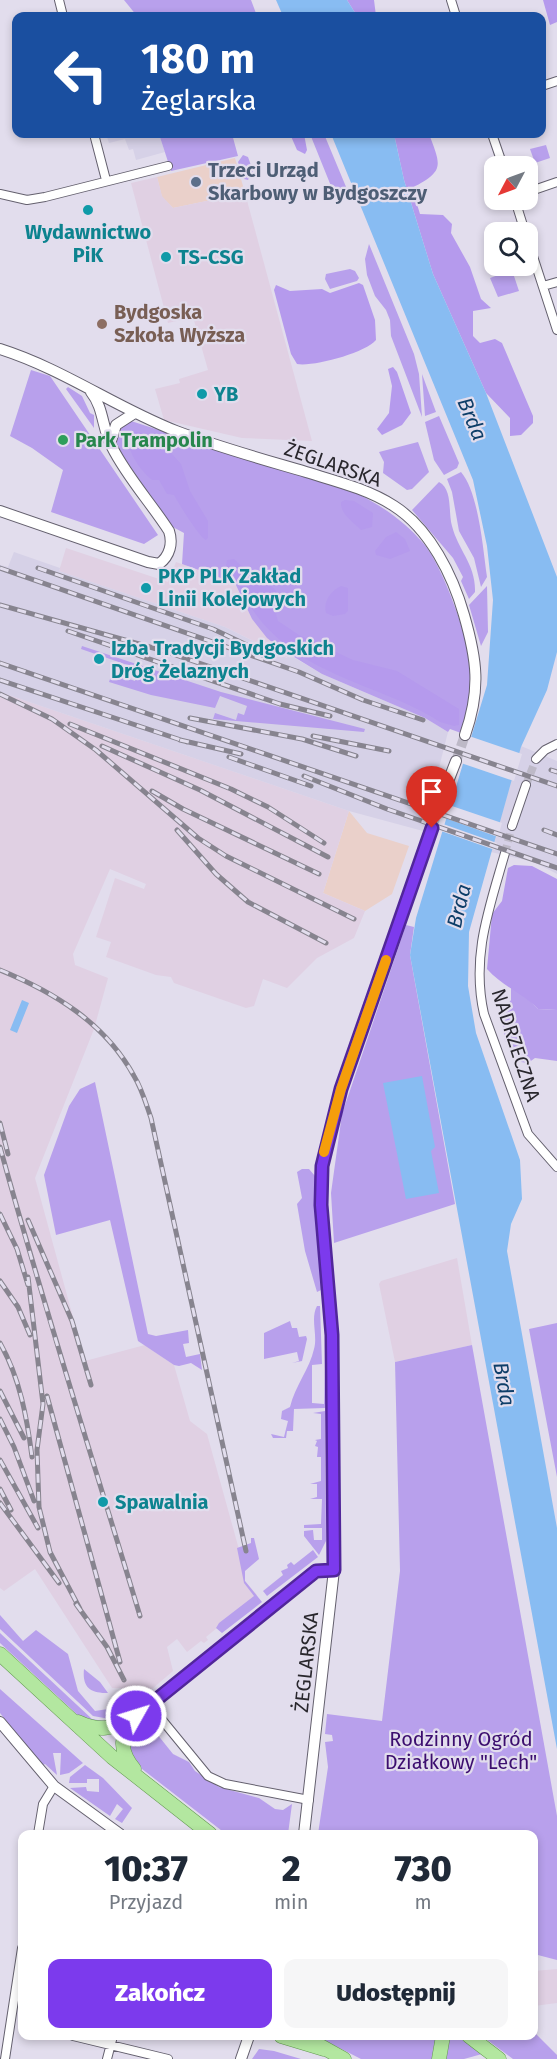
<!DOCTYPE html>
<html lang="pl">
<head>
<meta charset="utf-8">
<style>
	body { margin:0; font-family:"Fira Sans",sans-serif; background:#f6f6f7; color:#1f2937; height:100vh; display:flex; flex-direction:column; font-size:22px; white-space:nowrap }
	* { box-sizing:border-box; margin:0 }
	p { font-size:20px; color:#747a83 }
	.icon { flex:none; width:33px; height:33px; fill:none; stroke:currentColor; stroke-width:2; stroke-linecap:round; stroke-linejoin:round }
	.map { position:relative; flex:1; overflow:hidden }
	.details { position:absolute; left:18px; top:1830px; width:520px; height:210px; display:flex; flex-direction:column; background:#fff; border-radius:12px; box-shadow:0 3px 9px #0003 }
	.details>* { flex:none }
	.banner { position:absolute; left:12px; top:12px; width:534px; height:126px; border-radius:12px; box-shadow:0 3px 9px #0003; background:#1a4fa0; color:#fff; overflow:hidden }
	.needle { width:39px; rotate:229deg }
	.buttons { position:absolute; left:484px; top:156px; display:grid; gap:12px }
	.buttons a { display:grid; place-items:center; width:54px; height:54px; border-radius:12px; background:#fff; box-shadow:0 3px 9px #0003; font-size:30px }
	.pin { position:absolute; display:grid; place-items:center; width:51px; height:51px; color:#fff; margin:-62px -26px; border-radius:50% 50% 50% 0; rotate:-45deg; box-shadow:0 0 6px #0007 }
	.pin .icon { rotate:45deg }
	.me { position:absolute; width:66px; margin:-33px; rotate:51deg; stroke-linejoin:round; filter:drop-shadow(0 0 4px #0008) }
	.turn { display:flex; align-items:center; gap:21px; height:126px; padding:0 30px; font-size:27px }
	.turn .icon { width:78px; height:78px; stroke-width:2.5 }
	.turn b { display:block; font-size:42px; line-height:51px }
	.eta { display:flex; justify-content:space-evenly; align-items:center; height:102px; text-align:center }
	.eta b { font-size:36px; font-weight:800; line-height:42px }
	.primary-button { display:flex; gap:12px; margin-top:auto; padding:12px 30px }
	.primary-button a { flex:1; height:69px; border-radius:12px; background:#7c3aed; color:#fff; font-size:24px; font-weight:800; line-height:69px; text-align:center }
	.primary-button a+a { background:#f6f6f7; color:#1f2937 }
	.map>svg:first-child { display:block }
	.commercial { fill:#ead0ca }
	.industrial { fill:#e0d0e3 }
	.built { fill:#d6d1e7 }
	.green { fill:#b8a0ec }
	.forest { fill:#b59aed }
	.water { fill:#88bcf2 }
	.pier { fill:#e2dded }
	.lines { fill:none; stroke-linecap:round; stroke-linejoin:round }
	.minor-tunnel { stroke:#bdb9c7; stroke-width:8; stroke-dasharray:8 4; stroke-linecap:butt }
	.tertiary-tunnel { stroke:#bdb9c7; stroke-width:10; stroke-dasharray:10 5; stroke-linecap:butt }
	.minor-casing { stroke:#64606e; stroke-width:10 }
	.tertiary-casing { stroke:#64606e; stroke-width:12 }
	.primary-casing { stroke:#62994f; stroke-width:15 }
	.minor { stroke:#fff; stroke-width:8 }
	.tertiary { stroke:#fff; stroke-width:10 }
	.primary { stroke:#b3e7a0; stroke-width:14 }
	.rail-casing { stroke:#87848f; stroke-width:5 }
	.rail { stroke:#e2dded; stroke-width:3; stroke-dasharray:9; stroke-linecap:butt }
	.route-casing { stroke:#51269a; stroke-width:15 }
	.route { stroke:#7c3aed; stroke-width:10 }
	.slow { stroke:#f59e0b; stroke-width:10 }
	.service-dot { fill:#5c6f8a; stroke:#e2dded; stroke-width:2 }
	.culture-dot { fill:#0f9aa8; stroke:#e2dded; stroke-width:2 }
	.education-dot { fill:#8d6e63; stroke:#e2dded; stroke-width:2 }
	.leisure-dot { fill:#2e9e5b; stroke:#e2dded; stroke-width:2 }
	.labels { text-anchor:middle; dominant-baseline:central; stroke-width:4.5; stroke-linejoin:round; paint-order:stroke }
	.service-label { font-size:20px; font-weight:bold; fill:#4e5e75; stroke:#e2dded; text-anchor:start }
	.culture-label { font-size:20px; font-weight:bold; fill:#0d838f; stroke:#e2dded; text-anchor:start }
	.education-label { font-size:20px; font-weight:bold; fill:#785e54; stroke:#e2dded; text-anchor:start }
	.leisure-label { font-size:20px; font-weight:bold; fill:#27864d; stroke:#e2dded; text-anchor:start }
	.street-label { font-size:20px; fill:#29272d; stroke:#e2dded }
	.park-label { font-size:20px; fill:#3c0e6f; stroke:#e2dded }
	.water-label { font-size:21px; font-style:italic; fill:#0e3e69; stroke:#e2dded }
</style>
</head>
<body>
<div class="map">
<svg width="557" height="2059" viewBox="0 0 557 2059">
	<rect width="100%" height="100%" fill="#e2dded"/>
	<path class="commercial" d="M235 158 245 193 173 208 162 197 157 177Z
		M349 811 367 833 409 846 392 894 365 911 323 893Z"/>
	<path class="industrial" d="M157 177 162 196 173 208 245 193 312 441 242 438 164 420 155 389 180 383 179 379 208 370 193 317 168 323 131 183Z
		M66 548 168 582 176 562 235 583 252 619 288 654V658L225 627 59 571Z
		M0 692 349 811 323 893 365 911 354 938 317 958 287 988 263 979 254 1006 246 1008 174 983 171 977 156 975 106 957 111 942 96 937 115 878 144 889 146 884 110 869 73 954 75 965 108 978 94 1029 35 1178 85 1361 145 1345 174 1365 190 1421 207 1434 245 1571V1581L257 1595 206 1637 208 1640 204 1643 201 1641 187 1652 177 1639 167 1647 173 1671 152 1689 112 1688 35 1569 4 1591 0 1588Z
		M457 1258 472 1345 395 1362 379 1284 381 1281Z
		M557 1969V2003L534 2006V1971Z"/>
	<path class="built" d="M106 134H159L165 152 136 160 133 149 129 150 125 139 109 143Z
		M14 552 60 568 59 571 225 627 287 658 288 654 322 674 425 718 448 732 423 831 349 811 0 692V565L8 567Z
		M521 746 557 761V874L534 862 491 852Z"/>
	<path class="green" d="M124 0H251L257 16H137Z
		M159 134H232L238 156 171 171Z
		M310 134H324L349 194 343 191 338 193 333 191Z
		M546 145 550 158 535 163 530 149Z
		M243 155 248 157 253 171 248 180 244 179 238 162Z
		M369 244 414 354 419 374 422 417 391 336 390 320 386 310 375 296 367 275 365 259Z
		M350 269 355 271 359 278 357 281 330 289 325 279 326 274Z
		M512 270 519 291 498 297 490 278Z
		M31 370 50 376 158 535 144 544 51 512 63 470 32 448 10 436Z
		M422 374 436 412 425 416Z
		M68 387 82 396 90 413 94 415V428L66 389Z
		M439 416 459 463 457 468 444 475 434 460 425 422Z
		M131 421 358 494C384 507 405 522 424 544 443 567 467 635 471 665 472 682 467 717 461 733L450 729 448 732 425 718 322 674 281 649 267 638 252 619 235 583 182 564 184 533 171 526 116 446 119 429Z
		M418 442 429 472 412 489 407 490 383 473 384 462 379 452Z
		M461 472C479 493 483 550 487 577L481 587 474 558 459 531 452 492 447 479Z
		M439 482C453 489 448 513 452 526 458 550 476 565 475 592L469 599 461 581 463 577 453 558 412 510Z
		M487 586 488 632 481 646 469 605Z
		M82 646 221 692 365 729 364 732 213 719 215 713 236 720 238 713 244 715 247 706 220 696 215 708 151 695 109 682 112 673 135 681 139 669 81 649Z
		M406 925 414 927 410 955 455 1204 334 1243 331 1193 342 1114Z
		M511 987 524 995 538 1009 557 1010V1061L535 1058 528 1063 521 1062 505 1041 501 1013 511 1000Z
		M95 1082 148 1334 156 1336 188 1330 189 1343 183 1344 186 1357 200 1354 202 1370 191 1363 179 1366 174 1365 138 1341 110 1220 56 1235 44 1175 69 1106 80 1089Z
		M302 1169H309L315 1176 316 1222 323 1280V1289L317 1292 305 1251 297 1204 302 1198 297 1172Z
		M317 1306H320L322 1364 312 1365V1403L324 1404 325 1369V1408L294 1409 293 1431H287L286 1438H273L271 1434 284 1437 288 1421 281 1419 282 1411 290 1407C295 1386 310 1368 314 1349 318 1335 310 1319 317 1306Z
		M290 1321 292 1328H297L299 1337 306 1336 307 1339 302 1361 292 1363 299 1361 297 1352 264 1359V1333Z
		M557 1323V1477L529 1329Z
		M472 1345 557 1816V1960L534 1954V1834H318L328 1767 325 1742 333 1741 332 1735 325 1734 327 1714 382 1721 400 1571 395 1362Z
		M325 1411 326 1541 319 1555 304 1536V1531L313 1530 314 1540H322V1528H304V1525L321 1524 322 1499H310L317 1497V1484H310L321 1481V1457H317L318 1447 315 1446 317 1441 315 1440 321 1439V1414L313 1413Z
		M251 1538H254L259 1559 245 1571V1581L262 1602 222 1633 216 1628 219 1623 254 1596 244 1583 237 1548 251 1543Z
		M313 1550 318 1557 267 1596 263 1591 283 1575 281 1571 288 1568 287 1565 291 1562 294 1565Z
		M0 1615 23 1641 36 1630 68 1654 78 1691 95 1711 134 1705 110 1719 93 1716 0 1629Z
		M0 1633 92 1719 109 1722 133 1709V1712L107 1726 80 1717 0 1643Z
		M84 1669 100 1682 108 1693C91 1693 82 1688 84 1669Z
		M0 1689 83 1763 69 1773 60 1775 61 1753H53L57 1775 45 1764 41 1766 0 1713Z
		M147 1714 153 1715 159 1722 157 1734 173 1754 189 1762 195 1771 219 1787 259 1798 275 1809 283 1810 292 1804 288 1834H226L133 1762 126 1750 134 1723Z
		M85 1765 103 1778 132 1808 122 1823 115 1819 123 1809 117 1804 110 1816 70 1788 86 1787 87 1791 99 1792V1779H87V1783H69L70 1777Z
		M534 2032 557 2055V2059H513L482 2036H534Z
		M316 2036H438L435 2059H361Z
		M447 2036H459L482 2054 464 2059H444Z
		M259 2049 274 2051 301 2059H252Z"/>
	<path class="forest" d="M347 0H374L376 16H357Z
		M543 0H557V22L550 25Z
		M290 134H304L307 150 305 154 297 150Z
		M394 134H429C441 166 445 171 412 188L420 214 443 215 452 224 451 233 470 267 481 299 491 308 473 311V336L480 343 495 339 502 343 533 416V423L521 435 510 436V418L486 393 433 274 404 180Z
		M359 283 363 285 375 320 376 340C365 353 313 367 297 364L291 354 274 290 276 285 290 291 322 289 330 293Z
		M393 367 397 372 411 413 402 425 382 435 377 429 389 413 392 386 388 369Z
		M132 431 146 434 163 444 181 464 190 491 208 521V538L206 540C199 537 179 504 174 495L167 494 159 480H152C139 469 127 452 128 434Z
		M345 500 354 501 373 513 372 527 361 530C353 522 340 514 341 502Z
		M396 532 405 539 410 551 390 559 376 555 375 551 386 537Z
		M234 559C248 574 282 582 282 608L276 614 278 621 299 635 353 660 397 671 459 709V725L454 726 440 722C394 692 336 682 291 649 272 635 256 618 245 597 237 584 238 578 226 566L227 560Z
		M341 586 348 588V611L345 614 333 616 326 613C323 601 331 591 341 586Z
		M514 865 532 866 557 879V1010L538 1009C522 993 502 986 487 969L492 914 502 901 508 868Z"/>
	<path class="water" d="M276 0H347L357 16H283Z
		M331 134H394L404 180 433 274 486 393 557 577V652L547 690 521 747 469 932 468 986 476 1033 520 1160 522 1199 511 1224 507 1251 557 1528V1749L410 955 416 918 487 685 493 600 487 546 473 480Z
		M22 1000 29 1003 17 1033 10 1030Z
		M422 1076 435 1147 431 1151 439 1193 406 1199 383 1083Z"/>
	<path class="pier" d="M469 736 522 754 514 781 461 763Z
		M449 805 502 823 498 837 445 818Z
		M443 824 497 843 495 850 441 831Z"/>
	<g class="lines">
		<path class="minor-tunnel" d="M526 785 536 759
			M505 853 512 826"/>
		<path class="tertiary-tunnel" d="M456 761 465 735
			M432 828 440 802"/>
		<g class="minor-casing">
			<path id="minor" d="M59 0 63 16
				M451 0 456 16
				M542 86 557 81
				M94 134 106 180
				M492 134 503 166
				M528 192 557 182
				M0 194 27 200 45 197 168 166
				M515 200 525 232
				M528 241 557 330
				M543 286 557 282
				M536 759 545 750 557 744
				M512 826 526 785
				M505 853C489 909 471 956 484 1014L528 1134 557 1167
				M149 1704 208 1776 225 1784 309 1800
				M38 1834 43 1804 54 1786
				M73 2036 168 2059
				M5 2059 22 1948
				M107 2059 113 2036"/>
		</g>
		<g class="tertiary-casing">
			<path id="tertiary" d="M0 349C63 369 115 407 176 431 218 447 262 459 306 472 335 481 368 489 394 506 430 529 453 576 464 615 477 660 481 689 465 735
				M110 444 116 425 133 414
				M0 511 148 562 159 564C170 556 173 543 169 531 151 503 127 477 112 447 102 429 104 408 91 392
				M440 802 456 761
				M143 1710 316 1571 334 1570
				M0 1722 54 1786 120 1834
				M304 1834 334 1570 332 1334 321 1205 322 1166 341 1090 432 828
				M241 2059 249 2036"/>
		</g>
		<g class="primary-casing">
			<path id="primary" d="M0 1654 112 1757 210 1834
				M78 1722C99 1732 112 1729 132 1718
				M134 1769C118 1750 120 1734 136 1716
				M281 2036 324 2049
				M469 2036 499 2059
				M317 2044 344 2059
				M439 2059 443 2036"/>
		</g>
		<use href="#minor" class="minor"/>
		<use href="#tertiary" class="tertiary"/>
		<use href="#primary" class="primary"/>
		<g class="rail-casing">
			<path id="rail" d="M0 568 299 672 363 700 423 720
				M38 568 213 629 251 647
				M0 605 164 651 557 786
				M68 631 280 704 330 716
				M0 663 557 854
				M0 680 187 742
				M0 694 52 719 96 750 198 838 226 856 354 919
				M190 718 302 739 356 756
				M70 724 231 789 268 807 324 843
				M313 736 389 751
				M180 740 241 754
				M102 746 200 790 328 857
				M229 757 311 786
				M551 770 557 772
				M304 776 387 809 557 868
				M152 791 183 809 319 874
				M177 830 216 874 248 902 326 943
				M544 830 557 835
				M0 970C54 992 105 1023 134 1076 142 1089 146 1104 151 1118L246 1551
				M0 1123 8 1154
				M0 1147C43 1304 93 1460 140 1616
				M0 1214 17 1249 28 1285
				M28 1220 72 1321 91 1385
				M28 1277 43 1404 37 1450 39 1507 50 1552 80 1609
				M0 1281 18 1307 30 1335
				M0 1343C20 1378 27 1418 32 1457
				M0 1391 24 1438
				M47 1396 120 1662
				M0 1419 14 1447 34 1501
				M0 1460 38 1528
				M0 1489 11 1510
				M0 1503 59 1583
				M76 1604 107 1647 124 1680"/>
		</g>
		<use href="#rail" class="rail"/>
	</g>
	<g class="lines">
		<g class="route-casing">
			<path id="route" d="M136 1716 316 1571 334 1570 332 1335 321 1205 322 1166 341 1089 432 828"/>
		</g>
		<use href="#route" class="route"/>
		<path class="slow" d="M324 1152 341 1089 386 960"/>
	</g>
	<circle class="service-dot" cx="196" cy="182" r="6"/>
	<g class="culture-dot">
		<circle cx="88" cy="210" r="6"/>
		<circle cx="166" cy="257" r="6"/>
		<circle cx="202" cy="394" r="6"/>
		<circle cx="146" cy="588" r="6"/>
		<circle cx="99" cy="659" r="6"/>
		<circle cx="103" cy="1502" r="6"/>
	</g>
	<circle class="education-dot" cx="102" cy="324" r="6"/>
	<circle class="leisure-dot" cx="63" cy="440" r="6"/>
	<g class="labels">
		<g class="service-label">
			<text x="208" y="170">Trzeci Urząd<tspan x="208" dy="23">Skarbowy w Bydgoszczy</tspan></text>
		</g>
		<g class="culture-label">
			<text x="88" y="232" text-anchor="middle">Wydawnictwo<tspan x="88" dy="23">PiK</tspan></text>
			<text x="178" y="257">TS-CSG</text>
			<text x="214" y="394">YB</text>
			<text x="158" y="576">PKP PLK Zakład<tspan x="158" dy="23">Linii Kolejowych</tspan></text>
			<text x="111" y="648">Izba Tradycji Bydgoskich<tspan x="111" dy="23">Dróg Żelaznych</tspan></text>
			<text x="115" y="1502">Spawalnia</text>
		</g>
		<g class="education-label">
			<text x="114" y="312">Bydgoska<tspan x="114" dy="23">Szkoła Wyższa</tspan></text>
		</g>
		<g class="leisure-label">
			<text x="75" y="440">Park Trampolin</text>
		</g>
		<g class="street-label">
			<text transform="translate(333 464) rotate(19)">ŻEGLARSKA</text>
			<text transform="translate(516 1045) rotate(72)">NADRZECZNA</text>
			<text transform="translate(306 1662) rotate(-84)">ŻEGLARSKA</text>
		</g>
		<g class="park-label">
			<text x="461" y="1739">Rodzinny Ogród<tspan x="461" dy="23">Działkowy "Lech"</tspan></text>
		</g>
		<g class="water-label">
			<text transform="translate(472 419) rotate(67)">Brda</text>
			<text transform="translate(459 906) rotate(-76)">Brda</text>
			<text transform="translate(504 1384) rotate(80)">Brda</text>
		</g>
	</g>
</svg>
<div class="buttons">
<a><svg class="needle" viewBox="-14 -14 28 28"><path d="M0-13l5 13h-10z" fill="#e53935"/><path d="M0 13l5-13h-10z" fill="#747a83"/></svg></a>
<a><svg class="icon" aria-label="search" viewBox="0 0 24 24"><circle cx="10" cy="10" r="6"/><path d="M15 15l6 6"/></svg></a>
</div>
<div class="pin" style="left:432px;top:828px;background:#d93025"><svg class="icon" aria-label="arrive" viewBox="0 0 24 24"><path d="M6 21V4h12l-3 4 3 4H6"/></svg></div>
<svg class="me" style="left:136px;top:1716px" viewBox="-20 -20 40 40"><circle r="17" fill="#7c3aed" stroke="#fff" stroke-width="3"/><path d="M0-11L8 9 0 5-8 9z" fill="#fff"/></svg>
<div class="banner">
<div class="turn"><svg class="icon" aria-label="left" viewBox="0 0 24 24"><path d="M17 20v-9H6M10 6l-5 5 5 5"/></svg><div><b>180 m</b>Żeglarska</div></div>
</div>
<section class="details">
<div class="eta">
<div><b>10:37</b><p>Przyjazd</p></div>
<div><b>2</b><p>min</p></div>
<div><b>730</b><p>m</p></div>
</div>
<div class="primary-button"><a>Zakończ</a><a>Udostępnij</a></div>
</section>
</div>
</body>
</html>
